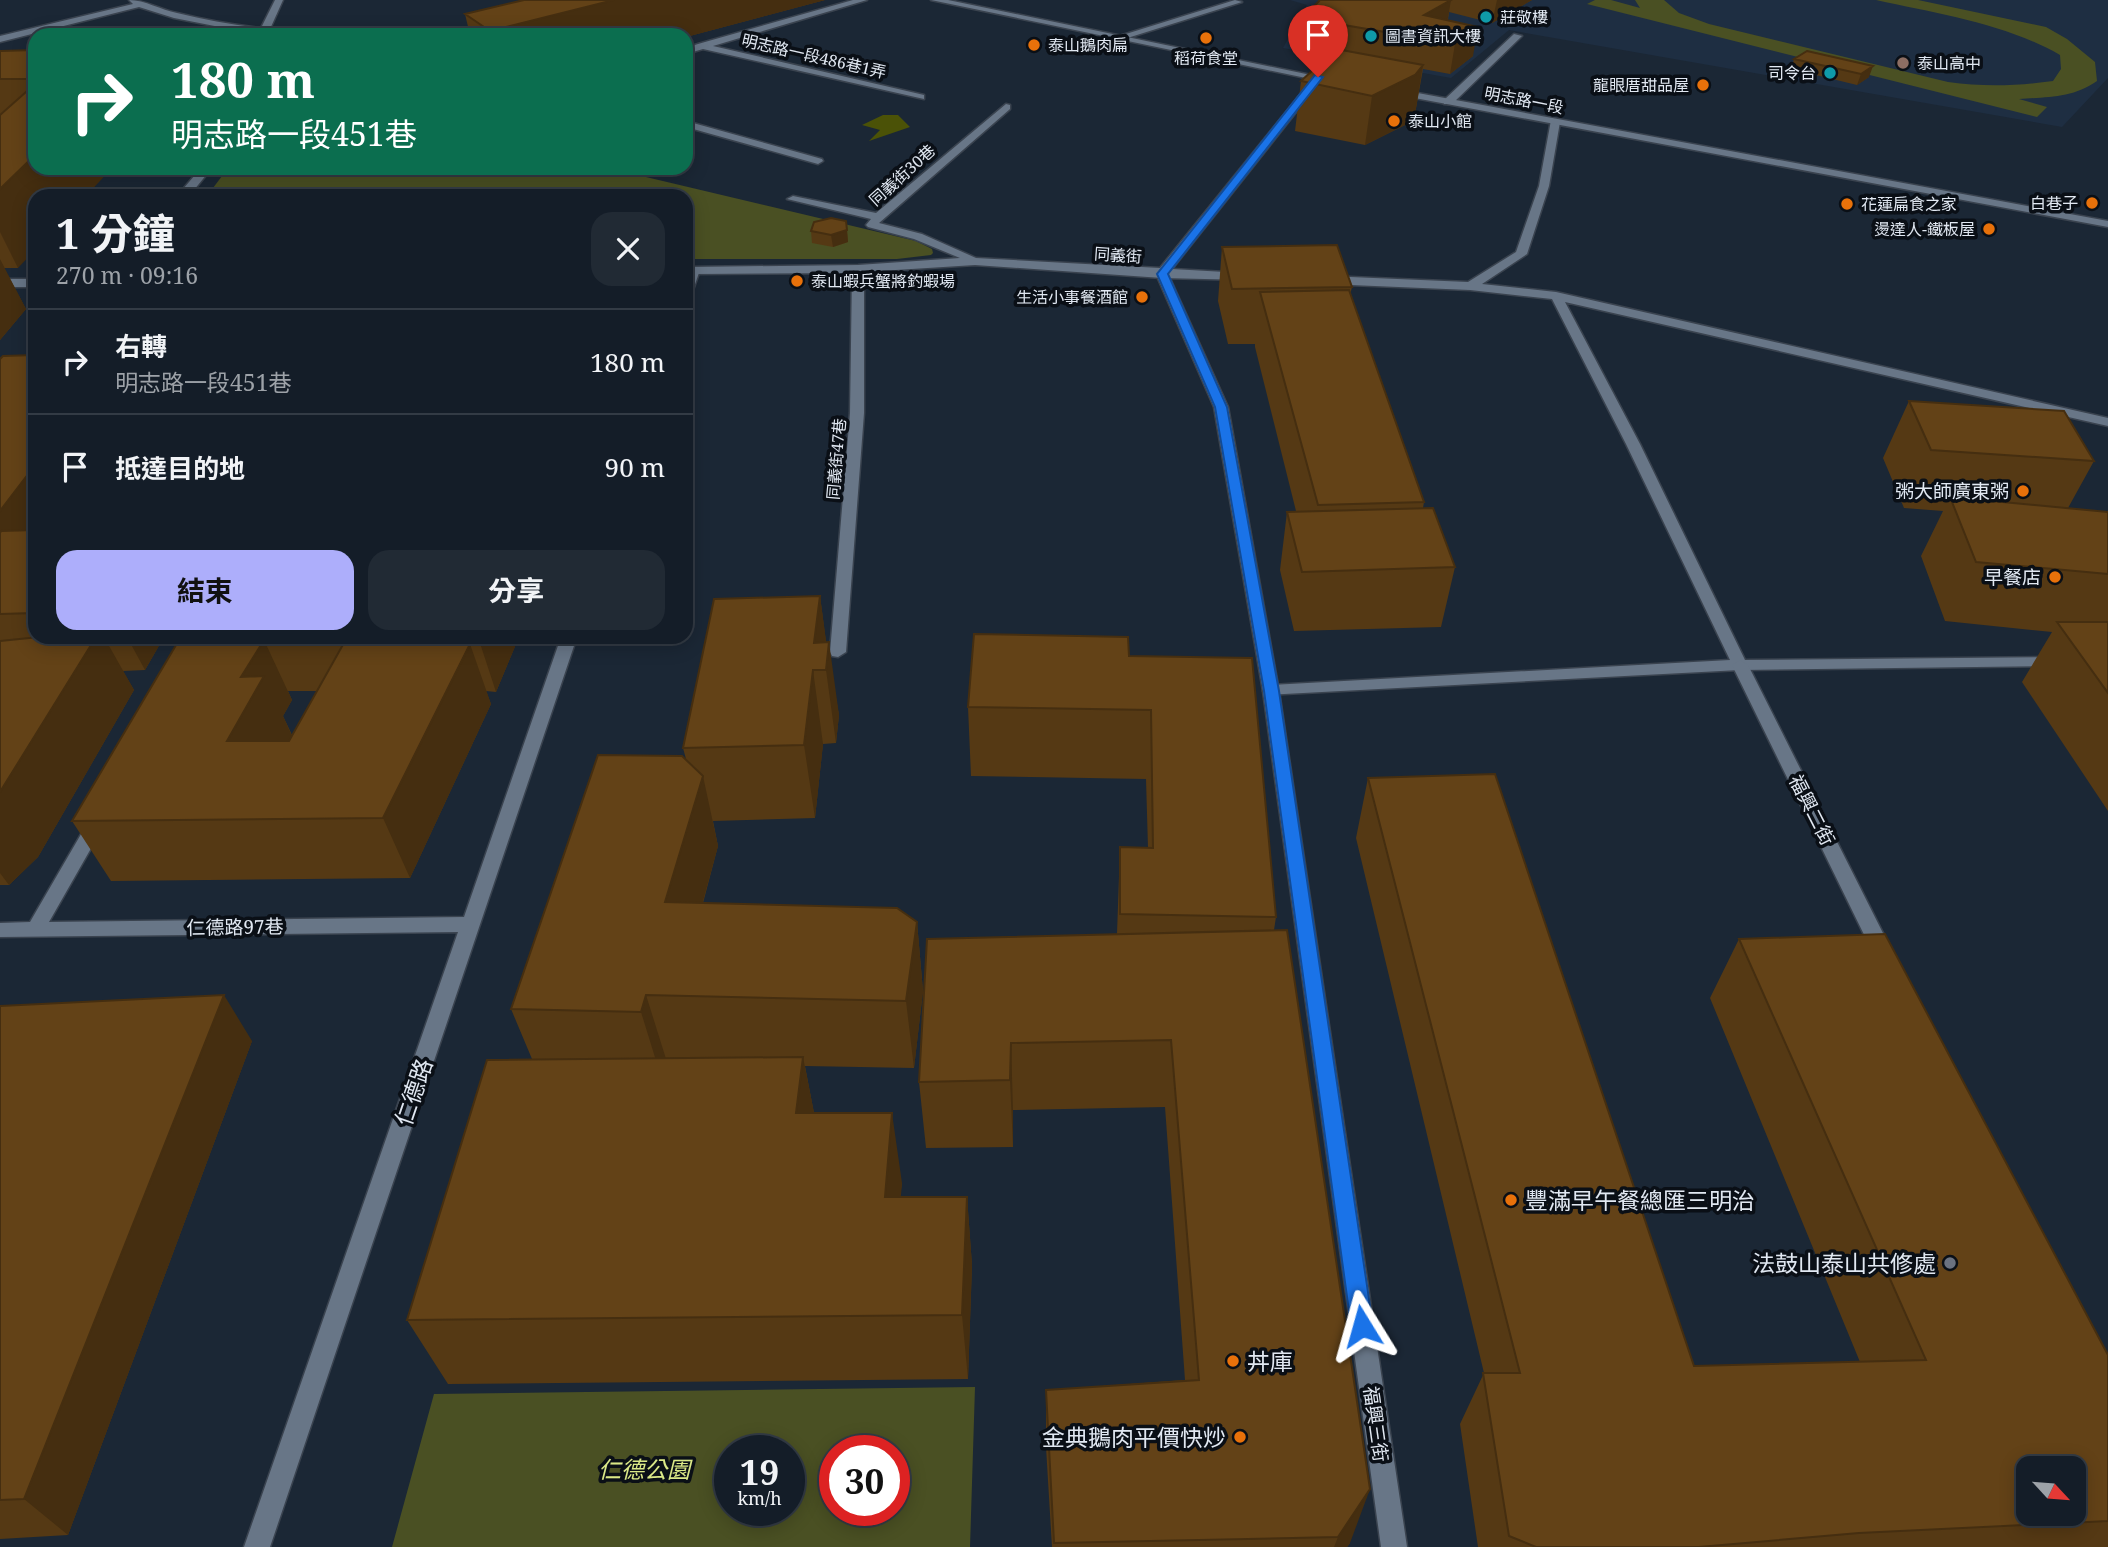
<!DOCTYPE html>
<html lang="zh-TW">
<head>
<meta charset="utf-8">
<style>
	body { margin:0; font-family:"Noto Serif","Noto Sans TC",serif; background:#212a34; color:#f1f3f6; height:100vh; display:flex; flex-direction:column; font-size:26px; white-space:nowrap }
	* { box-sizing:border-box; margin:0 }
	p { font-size:23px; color:#9da2a8 }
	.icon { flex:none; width:38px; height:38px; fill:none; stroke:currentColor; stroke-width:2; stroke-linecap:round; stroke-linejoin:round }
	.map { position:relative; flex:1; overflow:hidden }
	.drawer { position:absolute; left:28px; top:189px; width:665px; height:455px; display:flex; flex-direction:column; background:#141d28; border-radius:21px; box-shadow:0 4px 18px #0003,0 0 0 2px #333b45 }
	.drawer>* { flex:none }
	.hud { position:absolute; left:28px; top:28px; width:665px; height:147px; border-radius:21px; box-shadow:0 4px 18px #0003,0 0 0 2px #333b45; background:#0b6e4f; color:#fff; overflow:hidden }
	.needle { width:46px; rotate:116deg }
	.controls { position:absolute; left:2016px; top:1456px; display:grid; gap:14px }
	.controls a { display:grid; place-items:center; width:70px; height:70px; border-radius:14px; background:#141d28; box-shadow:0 4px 18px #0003,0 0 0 2px #333b45; font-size:35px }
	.speed { position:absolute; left:714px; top:1435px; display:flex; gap:14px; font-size:35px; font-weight:700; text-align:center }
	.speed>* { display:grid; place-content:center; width:91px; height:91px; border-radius:50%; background:#141d28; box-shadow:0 4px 18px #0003,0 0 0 2px #333b45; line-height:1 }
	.speed small { font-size:18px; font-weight:400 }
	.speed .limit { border:10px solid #d22; background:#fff; color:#111 }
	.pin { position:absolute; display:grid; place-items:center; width:60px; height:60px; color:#fff; margin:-72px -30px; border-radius:50% 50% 50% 0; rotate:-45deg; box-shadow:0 0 7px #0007 }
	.pin .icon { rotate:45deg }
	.me { position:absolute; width:77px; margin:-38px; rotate:352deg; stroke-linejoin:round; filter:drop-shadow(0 0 5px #0008) }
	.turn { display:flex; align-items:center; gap:24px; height:147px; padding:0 28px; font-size:32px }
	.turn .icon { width:91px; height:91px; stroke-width:2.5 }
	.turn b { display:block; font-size:49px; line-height:60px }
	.round { display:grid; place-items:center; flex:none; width:74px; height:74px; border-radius:21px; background:#212a34 }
	.head { display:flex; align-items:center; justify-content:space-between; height:119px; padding:0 28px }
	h1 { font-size:42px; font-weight:700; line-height:52px }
	.primary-button { display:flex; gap:14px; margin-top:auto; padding:14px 28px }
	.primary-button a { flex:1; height:80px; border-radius:21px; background:#adaefb; color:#111; font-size:28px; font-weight:700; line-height:80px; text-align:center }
	.primary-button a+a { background:#212a34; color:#f1f3f6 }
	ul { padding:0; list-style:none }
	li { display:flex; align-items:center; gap:21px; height:105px; padding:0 28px; border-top:2px solid #333b45 }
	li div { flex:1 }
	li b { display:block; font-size:26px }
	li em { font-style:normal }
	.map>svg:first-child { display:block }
	.built { fill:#1e2e42 }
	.green { fill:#4a5023; fill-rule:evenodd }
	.forest { fill:#4b5207 }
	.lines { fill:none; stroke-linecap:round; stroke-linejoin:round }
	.service-casing { stroke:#3a434f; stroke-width:3 }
	.minor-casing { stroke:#3a434f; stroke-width:3 }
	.secondary-casing { stroke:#3a434f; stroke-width:3 }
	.service { fill:#687687; fill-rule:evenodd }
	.minor { fill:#687687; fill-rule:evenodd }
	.secondary { fill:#687687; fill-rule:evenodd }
	.wall { fill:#553914; fill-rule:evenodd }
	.shaded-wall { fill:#452e10 }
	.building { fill:#634217; stroke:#452e10; stroke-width:2; fill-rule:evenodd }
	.route { fill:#1a73e8; stroke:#114b97; stroke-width:2 }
	.culture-dot { fill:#0f9aa8; stroke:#0a0f16; stroke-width:2.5 }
	.food-dot { fill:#e8710a; stroke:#0a0f16; stroke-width:2.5 }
	.education-dot { fill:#8d6e63; stroke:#0a0f16; stroke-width:2.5 }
	.worship-dot { fill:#6b7280; stroke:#0a0f16; stroke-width:2.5 }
	.labels { text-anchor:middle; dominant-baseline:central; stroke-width:7; stroke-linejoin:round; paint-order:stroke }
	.far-poi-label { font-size:16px; fill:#e1e8f2; stroke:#0a0f16; text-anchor:start }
	.far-street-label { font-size:16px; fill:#e1e8f2; stroke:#0a0f16 }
	.poi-label { font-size:19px; fill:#e1e8f2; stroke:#0a0f16; text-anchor:end }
	.street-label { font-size:19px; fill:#e1e8f2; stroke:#0a0f16 }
	.near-street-label { font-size:23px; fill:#e1e8f2; stroke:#0a0f16 }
	.near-poi-label { font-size:23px; fill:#e1e8f2; stroke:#0a0f16; text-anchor:start }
	.near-park-label { font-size:23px; font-style:italic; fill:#dae887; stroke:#0a0f16 }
</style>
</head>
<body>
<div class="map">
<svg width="2108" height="1547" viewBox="0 0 2108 1547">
	<rect width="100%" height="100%" fill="#1b2735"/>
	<path class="built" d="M1290 0H2108V78L2062 127 1509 30 1451 78 1283 48 1307 5Z"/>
	<path class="green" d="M1595 0H1611L1640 8 1635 0H1664L1679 13 1709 24 1948 82C1984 87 2016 86 2053 81L2061 69 2060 55C2004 23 1939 14 1876 0H1918L2046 27 2067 39 2095 62 2097 81C2073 98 2048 97 2019 99L2047 107 2037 117 1587 4Z
		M228 168H608L916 241 932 249 933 253 931 255 897 259H686V196H207Z
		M975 1387 970 1547H392L434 1394ZM730 1451H789V1510H730ZM835 1451H894V1510H835Z"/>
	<path class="forest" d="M883 115H898L910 127 869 141 880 130 862 125Z"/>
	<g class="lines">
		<g class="service-casing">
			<path id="service" d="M853 0H867L713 46 924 95V99L703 49 686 54V48L698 44Z
				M1235 0 1242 2 1121 40 1113 38Z
				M1514 34 1522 36 1452 104H1444V100Z
				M1311 81 1319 83 1172 269 1243 273 1249 277 1247 280 1162 278 975 265 864 272V413L846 652 838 657 832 656 830 652 850 413 852 273 694 274 690 273V267L858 265 960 258 914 239 868 227 866 225 871 219 787 199 793 196 876 213 1006 104 1010 105V109L879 223 922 234 976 258 1160 268Z
				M1551 120 1560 122 1549 186 1527 254 1482 284 1556 292 2108 418V426L1565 302 1640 444 1745 660 2058 657 2066 662 2064 666 1740 670 1265 695 1263 691 1265 687 1271 685 1730 660 1626 444 1552 299 1470 290 1327 284 1321 280 1327 276 1468 282 1516 252 1539 186Z
				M686 121 822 159 823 161 818 164 686 127Z"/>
		</g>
		<g class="minor-casing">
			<path id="minor" d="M129 0C145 0 161 10 177 13 205 20 233 25 261 28L275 0H283L270 29H291L305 35 235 30 174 18 139 7 0 42V36L133 4Z
				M201 168H212L189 196H177Z
				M686 266 700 270 692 293 686 297Z
				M1158 271 1168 274 1228 407 1279 691 1407 1547H1381L1263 691 1214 407 1156 274Z
				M0 279H35V287H0Z
				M561 637H577L270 1547H244L458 932 0 937V923L30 922 91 817H103L106 822 49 922 464 917Z
				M1740 660 1748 665 1894 955 1891 960 1884 963 1877 960 1874 955 1732 665Z"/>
		</g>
		<g class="secondary-casing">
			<path id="secondary" d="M931 0H948L1335 80 1330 83Z
				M1396 89 2108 221V227L1393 94 1391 92Z"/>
		</g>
		<use href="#service" class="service"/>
		<use href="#minor" class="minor"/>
		<use href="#secondary" class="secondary"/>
	</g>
	<path class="wall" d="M524 0H825L686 37V35H470L465 14Z
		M1320 0H1532L1492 23 1449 12 1448 20 1473 56 1450 74 1423 69 1415 114 1407 124 1365 145 1295 131 1301 81 1333 52 1300 47 1303 18Z
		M35 50V168L18 268H4L26 309 0 340V51Z
		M1807 51 1869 77 1857 85 1791 69 1794 59Z
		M846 221 848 242 833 247 812 243 811 231Z
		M1222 247 1352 287 1350 295 1424 502 1423 508 1455 567 1441 627 1294 631 1280 570 1287 512 1296 511 1255 347V344H1228L1218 301Z
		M35 355V637H164L145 670 123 671 134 690 38 857 9 885H0V359Z
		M1909 401 2094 461 2068 508 2108 512V811L2022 682 2052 632 1945 621 1921 556 1943 511 1904 508 1883 458Z
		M820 596 826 642 839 715 836 743 823 744 815 818 713 821 718 846 703 903 917 922 923 991 914 1068 805 1066 814 1113 902 1183 900 1197H967L972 1265 968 1379 448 1384 407 1320 532 1059 511 1009 686 759 683 748Z
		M182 637H519L496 692 486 691 491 704 410 878 111 881 72 821 183 640ZM288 691H317L292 735 283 716 292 700Z
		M1129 656 1276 917 1274 930 1350 1543 1347 1547H1052L1046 1447V1390L1185 1380 1165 1107 1013 1110V1147L926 1148 919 1082 1117 934 1120 847 1148 848 1146 779 971 776 968 707Z
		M1368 778 1694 1366 1860 1362 1710 998 1739 939 2108 1355V1547H1478L1460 1424 1484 1373 1356 838Z
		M0 1006 252 1041 68 1535 0 1539Z"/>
	<path class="shaded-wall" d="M614 0H825L686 37V35H491L490 31Z
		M1451 0 1446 29 1424 15Z
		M1497 0H1532L1492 23Z
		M1478 27 1473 56 1450 74 1455 44Z
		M1423 65 1415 114 1407 124 1365 145 1372 96Z
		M1873 66 1869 77 1857 85 1861 74Z
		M35 155V168H112L86 196H35V250L18 268 0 232V189Z
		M847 230 848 242 833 247 831 235Z
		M0 259 26 309 0 340Z
		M35 465V569L0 614V511Z
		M820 596 828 655 829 642 839 715 836 743 826 670 814 643Z
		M96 637H104L134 690 38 857 9 885 0 873V792Z
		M127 637H164L145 670Z
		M478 637H519L496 692Z
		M264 640 292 700 283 716 292 736 258 801 227 741 241 677Z
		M470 644 491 704 410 878 383 818Z
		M813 670 823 744 815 818 804 745Z
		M703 776 718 846 684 971 665 902Z
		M917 922 923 991 914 1068 906 1001Z
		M224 995 252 1041 68 1535 24 1499Z
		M646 995 667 1062 662 1080 641 1012Z
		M1011 1043 1013 1110V1147L1010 1080Z
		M803 1057 817 1128 796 1113Z
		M892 1113 902 1183 895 1265 885 1197Z
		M967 1197 972 1265 968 1379 962 1315Z
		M1370 1489 1350 1543 1347 1547H1334L1338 1537Z"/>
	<path class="building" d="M524 0H614L490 31 465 14Z
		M1320 0H1451L1424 15 1478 27 1455 44 1303 18Z
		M1336 49 1423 65 1415 75 1372 96 1301 81Z
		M35 50V79H0V51Z
		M1807 51 1873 66 1861 74 1794 59Z
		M35 84V155L0 189V115Z
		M831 218 846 221 847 230 831 235 811 231 814 222Z
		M1337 245 1352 287 1232 289 1222 247Z
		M1349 290 1424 502 1318 505 1260 292Z
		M35 355V465L0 511V359L3 356Z
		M1909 401 2064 411 2094 461 1931 450Z
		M1950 497 2108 512V574L1976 562Z
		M1433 508 1455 567 1302 572 1287 512Z
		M35 530V613L0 614V533L1 531Z
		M820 596 814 643 829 642 826 670H813L804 745 683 748 714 599Z
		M2057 622H2108V693Z
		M974 634 1128 637 1129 656 1252 658 1276 917 1120 914V847L1153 848 1151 710 968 707Z
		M39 637H96L0 792V641Z
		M179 640H264L241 677 264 676 227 741H289L345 641 470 644 383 818 72 821Z
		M598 755 682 756 703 776 665 902 897 908 917 922 906 1001 646 995 641 1012 511 1009Z
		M1495 774 1694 1366 1926 1360 1739 939 1885 934 2108 1355V1521L1859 1533 1699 1547H1536L1509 1536 1483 1373H1520L1368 778ZM2028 1468H2074V1514H2028Z
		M1287 930 1370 1489 1338 1537 1054 1543 1046 1390 1199 1380 1171 1040 1011 1043 1010 1080 919 1082 927 939Z
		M224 995 24 1499 0 1500V1006Z
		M803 1057 796 1113H892L885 1197H967L962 1315 407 1320 487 1060Z"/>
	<path class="route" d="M1315 75 1323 77 1168 274 1227 407 1279 691 1373 1326 1370 1333 1362 1336 1354 1333 1351 1326 1264 691 1215 407 1157 274Z"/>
	<g class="culture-dot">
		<circle cx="1486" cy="17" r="7"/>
		<circle cx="1371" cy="36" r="7"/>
		<circle cx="1830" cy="73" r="7"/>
	</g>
	<g class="food-dot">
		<circle cx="1206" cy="38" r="7"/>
		<circle cx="1034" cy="45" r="7"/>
		<circle cx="1703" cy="85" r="7"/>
		<circle cx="1394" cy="121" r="7"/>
		<circle cx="2092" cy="203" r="7"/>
		<circle cx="1847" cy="204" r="7"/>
		<circle cx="1989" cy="229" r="7"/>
		<circle cx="797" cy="281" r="7"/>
		<circle cx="1142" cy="297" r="7"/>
		<circle cx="2023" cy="491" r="7"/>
		<circle cx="2055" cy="577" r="7"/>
		<circle cx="1511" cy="1200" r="7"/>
		<circle cx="1233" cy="1361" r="7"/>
		<circle cx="1240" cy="1437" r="7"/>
	</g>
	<circle class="education-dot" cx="1903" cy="63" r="7"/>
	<circle class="worship-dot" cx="1950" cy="1263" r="7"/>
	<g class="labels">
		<g class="far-poi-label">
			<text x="1500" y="17">莊敬樓</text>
			<text x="1385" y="36">圖書資訊大樓</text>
			<text x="1048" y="45">泰山鵝肉扁</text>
			<text x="1206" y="58" text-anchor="middle">稻荷食堂</text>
			<text x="1917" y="63">泰山高中</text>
			<text x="1816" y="73" text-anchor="end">司令台</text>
			<text x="1689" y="85" text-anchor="end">龍眼厝甜品屋</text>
			<text x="1408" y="121">泰山小館</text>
			<text x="2078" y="203" text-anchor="end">白巷子</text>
			<text x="1861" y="204">花蓮扁食之家</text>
			<text x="1975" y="229" text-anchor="end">燙達人-鐵板屋</text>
			<text x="811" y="281">泰山蝦兵蟹將釣蝦場</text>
			<text x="1128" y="297" text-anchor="end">生活小事餐酒館</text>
		</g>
		<g class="far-street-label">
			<text transform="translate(814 56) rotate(13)">明志路一段486巷1弄</text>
			<text transform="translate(1524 100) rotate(11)">明志路一段</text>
			<text transform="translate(902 175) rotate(-42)">同義街30巷</text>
			<text transform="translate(1118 255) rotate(4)">同義街</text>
			<text transform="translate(836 459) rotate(-85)">同義街47巷</text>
		</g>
		<g class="poi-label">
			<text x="2009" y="491">粥大師廣東粥</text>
			<text x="2041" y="577">早餐店</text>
		</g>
		<g class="street-label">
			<text transform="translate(1812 810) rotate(63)">福興二街</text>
			<text transform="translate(235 927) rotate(-1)">仁德路97巷</text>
			<text transform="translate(1376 1424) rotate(82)">福興三街</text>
		</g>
		<g class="near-street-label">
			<text transform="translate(413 1092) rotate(-71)">仁德路</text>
		</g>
		<g class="near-poi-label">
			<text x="1525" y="1200">豐滿早午餐總匯三明治</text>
			<text x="1936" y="1263" text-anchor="end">法鼓山泰山共修處</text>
			<text x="1247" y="1361">丼庫</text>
			<text x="1226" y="1437" text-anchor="end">金典鵝肉平價快炒</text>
		</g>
		<g class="near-park-label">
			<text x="644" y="1469">仁德公園</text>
		</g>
	</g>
</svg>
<div class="controls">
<a><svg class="needle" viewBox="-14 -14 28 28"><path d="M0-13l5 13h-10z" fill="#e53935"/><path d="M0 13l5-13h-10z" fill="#9da2a8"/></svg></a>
</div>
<div class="speed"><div>19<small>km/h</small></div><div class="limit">30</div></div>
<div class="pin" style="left:1318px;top:77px;background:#d93025"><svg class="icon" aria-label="arrive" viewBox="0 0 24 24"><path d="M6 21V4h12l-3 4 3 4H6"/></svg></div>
<svg class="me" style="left:1362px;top:1326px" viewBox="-20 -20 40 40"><path d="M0-17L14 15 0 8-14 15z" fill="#1a73e8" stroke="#fff" stroke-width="4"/></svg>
<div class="hud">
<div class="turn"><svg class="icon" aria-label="right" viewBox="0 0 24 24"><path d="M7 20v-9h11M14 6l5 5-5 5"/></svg><div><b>180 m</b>明志路一段451巷</div></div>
</div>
<section class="drawer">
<div class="head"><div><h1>1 分鐘</h1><p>270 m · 09:16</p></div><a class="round"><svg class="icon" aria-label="close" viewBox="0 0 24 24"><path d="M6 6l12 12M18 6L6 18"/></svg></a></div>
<ul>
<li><svg class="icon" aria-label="right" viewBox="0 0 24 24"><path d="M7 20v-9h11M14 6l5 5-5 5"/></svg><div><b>右轉</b><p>明志路一段451巷</p></div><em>180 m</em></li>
<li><svg class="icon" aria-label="arrive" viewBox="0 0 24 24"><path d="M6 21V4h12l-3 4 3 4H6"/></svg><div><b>抵達目的地</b></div><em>90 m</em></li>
</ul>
<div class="primary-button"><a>結束</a><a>分享</a></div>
</section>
</div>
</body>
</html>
